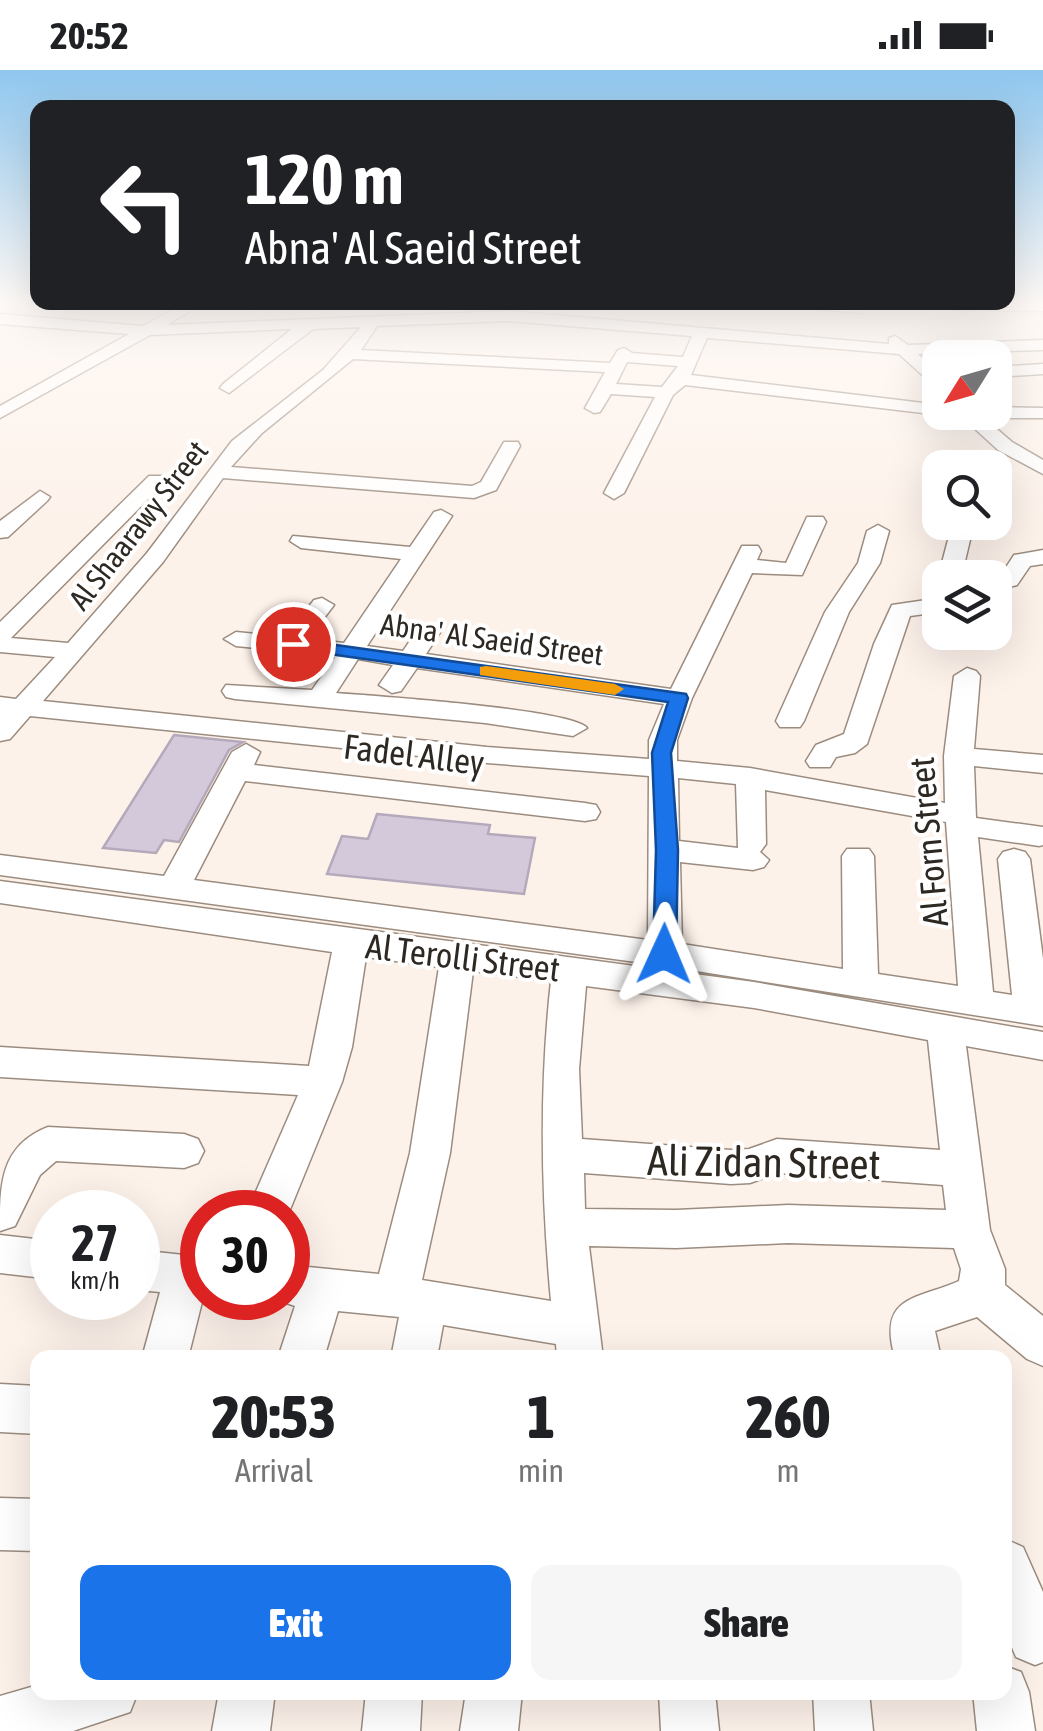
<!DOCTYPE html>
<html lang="en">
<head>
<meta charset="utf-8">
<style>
	body { margin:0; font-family:"Asap Condensed",sans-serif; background:#f6f6f6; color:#202124; height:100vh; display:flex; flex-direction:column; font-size:38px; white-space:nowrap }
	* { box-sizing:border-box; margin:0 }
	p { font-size:32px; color:#757577 }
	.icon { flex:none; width:55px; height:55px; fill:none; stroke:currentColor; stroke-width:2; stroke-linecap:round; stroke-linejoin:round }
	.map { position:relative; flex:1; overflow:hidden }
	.side { position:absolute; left:30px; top:1280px; width:982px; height:350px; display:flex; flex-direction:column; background:#fff; border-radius:20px; box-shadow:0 10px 40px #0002 }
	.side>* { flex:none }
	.guide { position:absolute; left:30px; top:30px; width:985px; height:210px; border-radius:20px; box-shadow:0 10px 40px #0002; background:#202124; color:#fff; overflow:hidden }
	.needle { width:65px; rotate:233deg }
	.tools { position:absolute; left:922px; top:270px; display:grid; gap:20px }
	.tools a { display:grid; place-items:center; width:90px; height:90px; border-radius:20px; background:#fff; box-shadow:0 10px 40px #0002; font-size:50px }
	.speed { position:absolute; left:30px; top:1120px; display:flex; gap:20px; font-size:50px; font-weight:700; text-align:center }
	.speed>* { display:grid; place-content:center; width:130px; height:130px; border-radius:50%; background:#fff; box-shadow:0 10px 40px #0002; line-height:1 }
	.speed small { font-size:25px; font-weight:400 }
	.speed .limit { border:15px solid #d22; background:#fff; color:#111 }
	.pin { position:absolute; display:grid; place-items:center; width:85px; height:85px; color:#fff; margin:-42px; border:5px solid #fff; border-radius:50%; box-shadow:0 2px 10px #0007 }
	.me { position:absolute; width:110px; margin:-55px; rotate:1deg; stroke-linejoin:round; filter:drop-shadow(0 0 8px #0008) }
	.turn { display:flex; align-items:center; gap:35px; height:210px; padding:0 50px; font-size:45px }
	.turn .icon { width:130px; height:130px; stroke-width:2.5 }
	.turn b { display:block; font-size:70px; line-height:85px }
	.eta { display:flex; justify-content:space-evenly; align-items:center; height:170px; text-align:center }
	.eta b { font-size:60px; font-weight:800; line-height:70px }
	.action { display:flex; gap:20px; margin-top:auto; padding:20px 50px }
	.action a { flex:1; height:115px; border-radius:20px; background:#1a73e8; color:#fff; font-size:40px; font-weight:800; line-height:115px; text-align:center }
	.action a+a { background:#f6f6f6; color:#202124 }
	.status { display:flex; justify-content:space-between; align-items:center; height:70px; padding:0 50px; background:#fff; direction:ltr }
	.status svg { height:28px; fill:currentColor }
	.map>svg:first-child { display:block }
	.building { fill:#d4c9da; stroke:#b4a9ba; stroke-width:2.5 }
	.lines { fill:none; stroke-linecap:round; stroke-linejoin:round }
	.minor-casing { stroke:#9c8c7f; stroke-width:3 }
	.minor { fill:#fff; fill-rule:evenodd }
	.route { fill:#1a73e8; stroke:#114b97; stroke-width:2.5 }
	.slow { fill:#f59e0b }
	.labels { text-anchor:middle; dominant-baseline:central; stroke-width:8; stroke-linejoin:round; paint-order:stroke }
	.far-street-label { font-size:30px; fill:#2e2823; stroke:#fff }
	.street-label { font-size:35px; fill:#2e2823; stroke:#fff }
	.near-street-label { font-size:42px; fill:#2e2823; stroke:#fff }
</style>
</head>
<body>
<div class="status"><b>20:52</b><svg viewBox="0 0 49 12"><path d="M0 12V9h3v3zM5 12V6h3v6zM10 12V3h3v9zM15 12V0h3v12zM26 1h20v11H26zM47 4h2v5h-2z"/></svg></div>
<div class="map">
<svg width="1043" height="1661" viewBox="0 0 1043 1661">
	<rect width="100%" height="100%" fill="#fdf2ea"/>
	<path class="building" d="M174 665 243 672 229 680 179 772 164 770 156 783 103 778Z
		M377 744 490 755 488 764 535 768 524 824 327 804 342 766 368 769Z"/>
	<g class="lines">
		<g class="minor-casing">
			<path id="minor" d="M186 233H203L167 255 508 241 889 274V268L895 266 908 275 1043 270V280L918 284 940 306V321L899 284 707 268 691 305 940 335V342H947L940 345 685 315 673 325 624 423 614 429 604 423 655 327 611 324 600 342 594 343 585 338 605 302 353 289 262 363 231 397 472 416 481 412 504 372H518L520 376 496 420 474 428 223 408 163 492 43 631 487 677 649 689V670L664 634 417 598 401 621 392 623 379 615 393 595 358 589 336 623C372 626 572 639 587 658L573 666 485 653 235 629 226 627 222 621 226 615 312 620 335 587 298 583 283 602 274 605 261 597 274 580 236 576 224 569 236 562 285 567 314 530 322 528 334 535 308 569 344 573 401 489 301 478 290 471 293 466 410 477 434 442 441 440 452 446 367 576 403 581 420 556 429 554 441 561 426 584 671 619 742 476H758L761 481 757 490 786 493 807 447H823L826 452 802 505 752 503 692 628 677 670V691L750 698 945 733 944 686 954 606 967 598 976 601 980 606 974 679 1043 685V703L974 696 976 748 1043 757V775L1039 776 978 767 993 922 1012 925 998 789 1003 782 1014 779 1025 782 1030 789 1043 889V956L665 896 0 805V785L164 806 232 682 246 674 260 682 254 695 585 733 596 735 600 742 596 749 585 751 245 711 194 810 648 870 649 706 487 693 30 646 10 669 0 671V627L16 629 55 587 0 582V552L149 406H163V414L11 568 68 573 147 483 232 371 323 300 361 257 313 259 229 323 220 318 223 314 292 259 150 265 0 348V336L129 264 0 254V244L143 256ZM508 251 692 266 683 287 632 283 624 278 618 280 610 293 361 280 377 256ZM627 292 678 296 662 317 616 314ZM678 708 736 714 738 778 679 771ZM765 720 946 752 958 916 878 904 874 786 869 779H847L842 786 843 899 682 874 680 792 753 800 764 797 769 790 760 782 766 774Z
				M783 233H1043V241L868 238 862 243 790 237Z
				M1043 294V304L995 307V297Z
				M995 337 1043 338V348H984L1012 372 1043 390V404L998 380 962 347 949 342H995Z
				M40 421 50 427 47 431 8 467 0 468V451Z
				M878 455 889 461 880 493 849 542 804 651 800 657H780L776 651 825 542 858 493 867 461Z
				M959 463 970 470 961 508H940V512L938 508 948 470Z
				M1043 480V494L1030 496 1017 515 995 521 992 508 1001 505 1014 485Z
				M940 528V542L910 546 867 674 855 683 836 687 830 697H810L806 691 816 675 844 664 874 574 892 535Z
				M0 811 754 912 1043 962V990L966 976 990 1160 1005 1199V1215L1043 1246V1296L1027 1289 977 1247 935 1261 941 1288H895C877 1225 916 1230 959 1211L961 1199 954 1178 788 1173 676 1178 589 1176 603 1288H557L556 1274 443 1255 437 1288H391L399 1247 338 1241 324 1288H278L295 1236 272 1228H288V1195L379 1204 410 1083 439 897 366 887 352 977 342 1012 289 1142H247L298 1025 0 1007V977L309 996 332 882 0 833ZM473 901 551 911C539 1018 541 1124 551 1231L422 1210 450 1083ZM586 916 754 938 928 970 940 1080 777 1069 749 1079 731 1080 582 1069 579 999ZM584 1103 731 1114 750 1113 778 1103 943 1115 946 1140 788 1135 676 1140 585 1139Z
				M48 1057 184 1064 198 1069 204 1081 198 1093 184 1098 56 1091 40 1105 15 1156 0 1161C0 1114 0 1076 48 1057Z
				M0 1165 52 1171V1209L0 1203Z
				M138 1180 202 1187 203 1228 188 1288H142L160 1222 138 1220Z
				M0 1314 38 1316V1364L0 1362Z
				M0 1428 38 1429V1481L0 1480Z
				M1005 1469 1023 1477 1043 1522V1592L1035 1595 1016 1587 1005 1561Z
				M1005 1596 1021 1602 1029 1622 1035 1661H977L973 1622H1005Z
				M38 1615V1622H138L130 1642 73 1661H0V1626Z
				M219 1622H275L270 1661H212Z
				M366 1622H422L420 1661H362Z
				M466 1622H522L518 1661H460Z
				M659 1622H715L719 1661H661Z
				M813 1622H869L873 1661H815Z"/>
		</g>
		<use href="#minor" class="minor"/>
	</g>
	<linearGradient id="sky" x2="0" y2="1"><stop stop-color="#8fc7ef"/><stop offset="0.5" stop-color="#fef9f6"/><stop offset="1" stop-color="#fef9f6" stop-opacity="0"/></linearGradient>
	<rect width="1043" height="465" fill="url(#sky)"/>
	<path class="route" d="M293 569 686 624 688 628 671 683 678 780 676 884 673 890H656L653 884 656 780 652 683 668 632 287 578 284 574Z"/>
	<path class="slow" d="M486 596 615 614 624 619 615 625 480 605V597Z"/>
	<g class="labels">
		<g class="far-street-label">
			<text transform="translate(138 455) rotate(-52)">Al Shaarawy Street</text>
			<text transform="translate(492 569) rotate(8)">Abna' Al Saeid Street</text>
		</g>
		<g class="street-label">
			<text transform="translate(414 684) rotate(7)">Fadel Alley</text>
			<text transform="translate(928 772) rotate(-95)">Al Forn Street</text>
			<text transform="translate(463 887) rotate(7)">Al Terolli Street</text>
		</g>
		<g class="near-street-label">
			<text transform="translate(764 1092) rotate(1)">Ali Zidan Street</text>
		</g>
	</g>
</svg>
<div class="tools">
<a><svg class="needle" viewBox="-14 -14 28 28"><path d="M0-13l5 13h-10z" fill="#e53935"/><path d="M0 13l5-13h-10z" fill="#757577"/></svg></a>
<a><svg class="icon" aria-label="search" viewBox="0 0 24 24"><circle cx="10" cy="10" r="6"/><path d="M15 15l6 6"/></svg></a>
<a><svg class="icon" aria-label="layers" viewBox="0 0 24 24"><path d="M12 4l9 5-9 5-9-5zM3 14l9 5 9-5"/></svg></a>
</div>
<div class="speed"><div>27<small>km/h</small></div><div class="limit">30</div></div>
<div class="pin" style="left:293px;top:574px;background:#d93025"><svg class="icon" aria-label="arrive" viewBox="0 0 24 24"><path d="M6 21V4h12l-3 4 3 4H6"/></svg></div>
<svg class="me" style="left:664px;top:884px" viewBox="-20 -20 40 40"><path d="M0-17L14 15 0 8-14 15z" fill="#1a73e8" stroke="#fff" stroke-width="4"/></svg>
<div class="guide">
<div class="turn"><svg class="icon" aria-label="left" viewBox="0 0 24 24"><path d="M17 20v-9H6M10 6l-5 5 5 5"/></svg><div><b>120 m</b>Abna' Al Saeid Street</div></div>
</div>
<section class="side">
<div class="eta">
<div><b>20:53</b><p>Arrival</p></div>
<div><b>1</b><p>min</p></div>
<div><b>260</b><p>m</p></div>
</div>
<div class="action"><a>Exit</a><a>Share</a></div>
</section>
</div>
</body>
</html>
